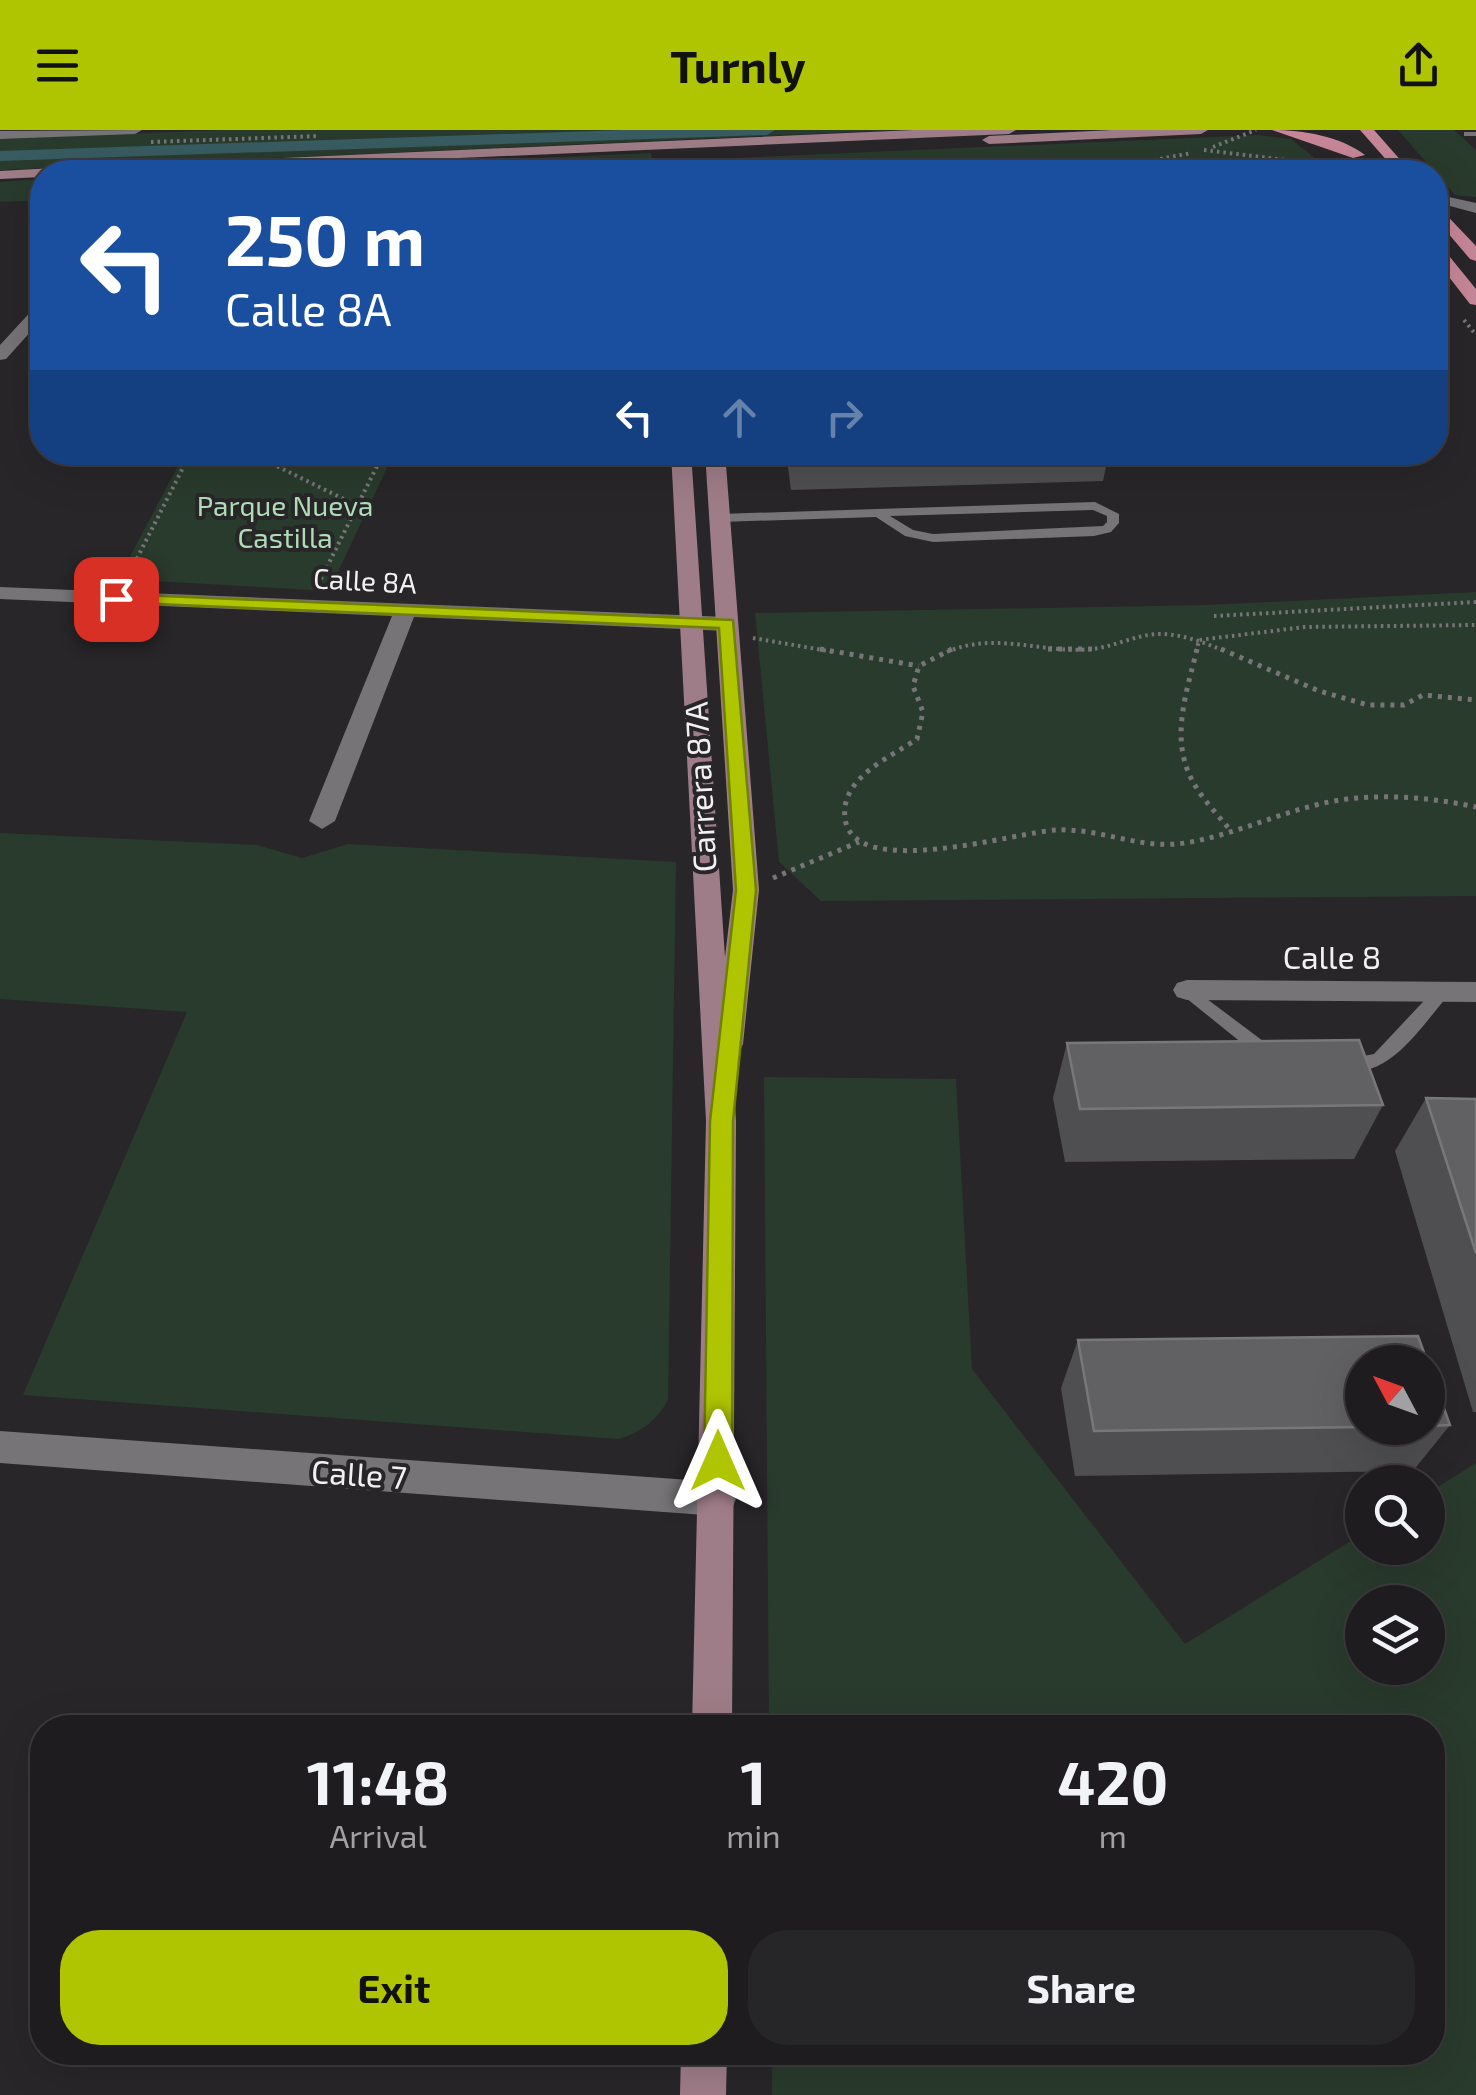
<!DOCTYPE html>
<html lang="en">
<head>
<meta charset="utf-8">
<style>
	body { margin:0; font-family:"Exo 2",sans-serif; background:#262528; color:#f1f3f6; height:100vh; display:flex; flex-direction:column; font-size:38px; white-space:nowrap }
	* { box-sizing:border-box; margin:0 }
	p { font-size:32px; color:#a1a1a4 }
	.icon { flex:none; width:55px; height:55px; fill:none; stroke:currentColor; stroke-width:2; stroke-linecap:round; stroke-linejoin:round }
	.map { position:relative; flex:1; overflow:hidden }
	.details { position:absolute; left:30px; top:1585px; width:1415px; height:350px; display:flex; flex-direction:column; background:#1e1c1f; border-radius:40px; box-shadow:0 10px 40px #0002,0 0 0 2px #3c3a3d }
	.details>* { flex:none }
	.guide { position:absolute; left:30px; top:30px; width:1418px; height:305px; border-radius:40px; box-shadow:0 10px 40px #0002,0 0 0 2px #3c3a3d; background:#1a4fa0; color:#fff; overflow:hidden }
	.needle { width:65px; rotate:311deg }
	.fabs { position:absolute; left:1345px; top:1215px; display:grid; gap:20px }
	.fabs a { display:grid; place-items:center; width:100px; height:100px; border-radius:50%; background:#1e1c1f; box-shadow:0 10px 40px #0002,0 0 0 2px #3c3a3d; font-size:50px }
	.pin { position:absolute; display:grid; place-items:center; width:85px; height:85px; color:#fff; margin:-42px; border-radius:20px; box-shadow:0 5px 15px #0006 }
	.me { position:absolute; width:110px; margin:-55px; rotate:0deg; stroke-linejoin:round; filter:drop-shadow(0 0 8px #0008) }
	.turn { display:flex; align-items:center; gap:35px; height:210px; padding:0 30px; font-size:45px }
	.turn .icon { width:130px; height:130px; stroke-width:2.5 }
	.turn b { display:block; font-size:70px; line-height:85px }
	.lanes { display:flex; align-items:center; height:95px; padding:0 30px; background:#0003; justify-content:center; gap:50px; direction:ltr }
	.lanes .off { opacity:.35 }
	.eta { display:flex; justify-content:space-evenly; align-items:center; height:170px; text-align:center }
	.eta b { font-size:60px; font-weight:700; line-height:70px }
	.primary-button { display:flex; gap:20px; margin-top:auto; padding:20px 30px }
	.primary-button a { flex:1; height:115px; border-radius:40px; background:#b0c501; color:#111; font-size:40px; font-weight:700; line-height:115px; text-align:center }
	.primary-button a+a { background:#262528; color:#f1f3f6 }
	header { display:flex; justify-content:space-between; align-items:center; height:130px; padding:0 30px; background:#b0c501; color:#111; font-size:45px; font-weight:700 }
	.map>svg:first-child { display:block }
	.green { fill:#293b2d; fill-rule:evenodd }
	.lines { fill:none; stroke-linecap:round; stroke-linejoin:round }
	.canal { fill:#385c62; fill-rule:evenodd }
	.path-far1 { stroke:#777578; stroke-width:4; stroke-dasharray:2.5 4; stroke-linecap:butt }
	.path { stroke:#777578; stroke-width:5; stroke-dasharray:4 6; stroke-linecap:butt }
	.lane { fill:#777478; fill-rule:evenodd }
	.street { fill:#777478; fill-rule:evenodd }
	.secondary { fill:#9f7d88; fill-rule:evenodd }
	.primary { fill:#c78798; fill-rule:evenodd }
	.wall { fill:#4f4f52; fill-rule:evenodd }
	.building { fill:#616063; stroke:#78777a; stroke-width:2.5 }
	.route { fill:#b0c501; stroke:#728001; stroke-width:2.5 }
	.labels { text-anchor:middle; dominant-baseline:central; stroke-width:8; stroke-linejoin:round; paint-order:stroke }
	.far-park-label { font-size:28px; fill:#aeddb7; stroke:#282629 }
	.far-street-label { font-size:28px; fill:#f2f0f2; stroke:#282629 }
	.street-label { font-size:32px; fill:#f2f0f2; stroke:#282629 }
</style>
</head>
<body>
<header><svg class="icon" aria-label="menu" viewBox="0 0 24 24"><path d="M4 6h16M4 12h16M4 18h16"/></svg>Turnly<svg class="icon" aria-label="share" viewBox="0 0 24 24"><path d="M12 15V3M7 8l5-5 5 5M5 13v7h14v-7"/></svg></header>
<div class="map">
<svg width="1476" height="1965" viewBox="0 0 1476 1965">
	<rect width="100%" height="100%" fill="#282629"/>
	<path class="green" d="M223 0H897L0 40V9Z
		M1398 0H1454L1476 20V67L1455 65Z
		M1258 5 1291 9 1328 39 716 42 713 29Z
		M651 23 654 39 220 42Z
		M42 49V70L0 72V52Z
		M185 323V322L394 323 329 461 118 449Z
		M1476 462V766L821 771 779 732 755 483 1207 475Z
		M0 703 257 715 302 728 348 714 676 732 668 1270C657 1290 642 1302 619 1309L23 1265 187 882 0 869Z
		M764 947 956 949 972 1239 1185 1514 1362 1404V1418H1428V1363L1476 1333V1965H772V1923L1432 1922V1598L769 1597ZM1362 1472H1428V1538H1362Z"/>
	<g class="lines">
		<path class="canal" d="M623 0H775L767 5 0 31V21Z"/>
		<path class="path-far1" d="M151 12 319 6
			M1213 17 1256 0
			M1204 20 1302 32
			M750 34 782 38
			M804 40 832 42
			M615 42 667 40
			M777 42 842 30
			M1090 42 1192 23
			M1122 42 1285 33
			M1464 190 1476 205
			M248 322 358 376
			M128 446 191 322
			M318 455 384 322
			M1214 486 1476 472
			M753 508 834 522
			M947 522C995 501 1042 524 1092 519 1114 517 1137 504 1160 504 1183 504 1205 513 1227 522
			M1196 522 1199 510 1305 497 1476 495"/>
		<path class="path" d="M820 519 919 536
			M952 519 919 536 913 556 923 582 917 609C889 628 840 648 845 688 852 753 1019 701 1057 700 1101 698 1140 720 1185 713 1241 704 1291 676 1347 669 1391 664 1433 668 1476 677
			M1048 519H1092
			M1197 519C1186 565 1168 613 1196 657 1205 672 1219 686 1230 700
			M1221 519 1319 561 1368 575H1404L1423 565 1476 570
			M773 748 859 712"/>
		<path class="lane" d="M1464 2H1476V6H1464Z
			M1095 372 1119 384V393L1111 402 1094 406 933 412 905 406 876 387 720 392 714 388 720 384ZM1093 380 1107 386V392L1103 396 933 404 913 400 890 386Z
			M1187 854 1275 920 1277 925 1275 930H1263L1181 864 1179 860Z
			M1442 856 1450 862 1448 866C1420 897 1389 951 1342 940L1339 935 1342 930 1374 924 1436 858Z"/>
		<path class="street" d="M142 0 135 4 0 9V1Z
			M1435 64 1476 73V83L1435 72Z
			M42 175V189L6 229 0 230V215L36 176Z
			M0 457 727 487 738 494 727 501 414 487 335 691 322 699 309 691 392 486 0 469Z
			M1187 850 1476 852V872L1187 870 1177 867 1173 860 1177 853Z
			M0 1301 718 1352 731 1357 736 1369 731 1381 718 1386 0 1333Z"/>
		<path class="secondary" d="M914 0H1016L1009 4 141 42H42V47L0 49V41L54 38Z
			M1113 0H1208L1201 4 989 14 982 10 989 6Z
			M671 322H691L725 827 733 760 705 322H725L759 760 743 914 739 922 732 924 736 991 732 1598H692L706 991Z
			M681 1922H727L726 1965H680Z"/>
		<path class="primary" d="M1272 0C1303 0 1340 6 1365 25L1353 28Z
			M1360 0H1374L1411 42H1397Z
			M1435 73 1476 116V131L1470 129 1435 88Z
			M1435 114 1441 116 1476 159V175L1470 174 1435 129Z"/>
	</g>
	<path class="wall" d="M786 322H1109L1103 351 791 360Z
		M1067 913 1383 975 1354 1029 1065 1032 1053 968Z
		M1426 968 1476 969V1282H1473L1395 1021Z
		M1418 1206 1450 1295 1413 1341 1075 1346 1061 1258 1078 1210ZM1362 1232H1428V1298H1362Z"/>
	<path class="building" d="M1359 910 1383 975 1080 979 1067 913Z
		M1426 968 1476 969V1123Z
		M1418 1206 1450 1295 1428 1296V1232H1362V1297L1094 1301 1078 1210Z"/>
	<path class="route" d="M116 464 733 490 756 760 733 991 732 1331 728 1340 718 1344 708 1340 704 1331 710 991 736 760 719 498 110 472 108 469Z"/>
	<g class="labels">
		<g class="far-park-label">
			<text x="285" y="375">Parque Nueva<tspan x="285" dy="32">Castilla</tspan></text>
		</g>
		<g class="far-street-label">
			<text transform="translate(365 450) rotate(3)">Calle 8A</text>
		</g>
		<g class="street-label">
			<text transform="translate(699 657) rotate(-93)">Carrera 87A</text>
			<text x="1332" y="826">Calle 8</text>
			<text transform="translate(359 1343) rotate(4)">Calle 7</text>
		</g>
	</g>
</svg>
<div class="fabs">
<a><svg class="needle" viewBox="-14 -14 28 28"><path d="M0-13l5 13h-10z" fill="#e53935"/><path d="M0 13l5-13h-10z" fill="#a1a1a4"/></svg></a>
<a><svg class="icon" aria-label="search" viewBox="0 0 24 24"><circle cx="10" cy="10" r="6"/><path d="M15 15l6 6"/></svg></a>
<a><svg class="icon" aria-label="layers" viewBox="0 0 24 24"><path d="M12 4l9 5-9 5-9-5zM3 14l9 5 9-5"/></svg></a>
</div>
<div class="pin" style="left:116px;top:469px;background:#d93025"><svg class="icon" aria-label="arrive" viewBox="0 0 24 24"><path d="M6 21V4h12l-3 4 3 4H6"/></svg></div>
<svg class="me" style="left:718px;top:1331px" viewBox="-20 -20 40 40"><path d="M0-17L14 15 0 8-14 15z" fill="#b0c501" stroke="#fff" stroke-width="4"/></svg>
<div class="guide">
<div class="turn"><svg class="icon" aria-label="left" viewBox="0 0 24 24"><path d="M17 20v-9H6M10 6l-5 5 5 5"/></svg><div><b>250 m</b>Calle 8A</div></div>
<div class="lanes"><svg class="icon" aria-label="left" viewBox="0 0 24 24"><path d="M17 20v-9H6M10 6l-5 5 5 5"/></svg><svg class="icon off" aria-label="ahead" viewBox="0 0 24 24"><path d="M12 20V5M6 11l6-6 6 6"/></svg><svg class="icon off" aria-label="right" viewBox="0 0 24 24"><path d="M7 20v-9h11M14 6l5 5-5 5"/></svg></div>
</div>
<section class="details">
<div class="eta">
<div><b>11:48</b><p>Arrival</p></div>
<div><b>1</b><p>min</p></div>
<div><b>420</b><p>m</p></div>
</div>
<div class="primary-button"><a>Exit</a><a>Share</a></div>
</section>
</div>
</body>
</html>
